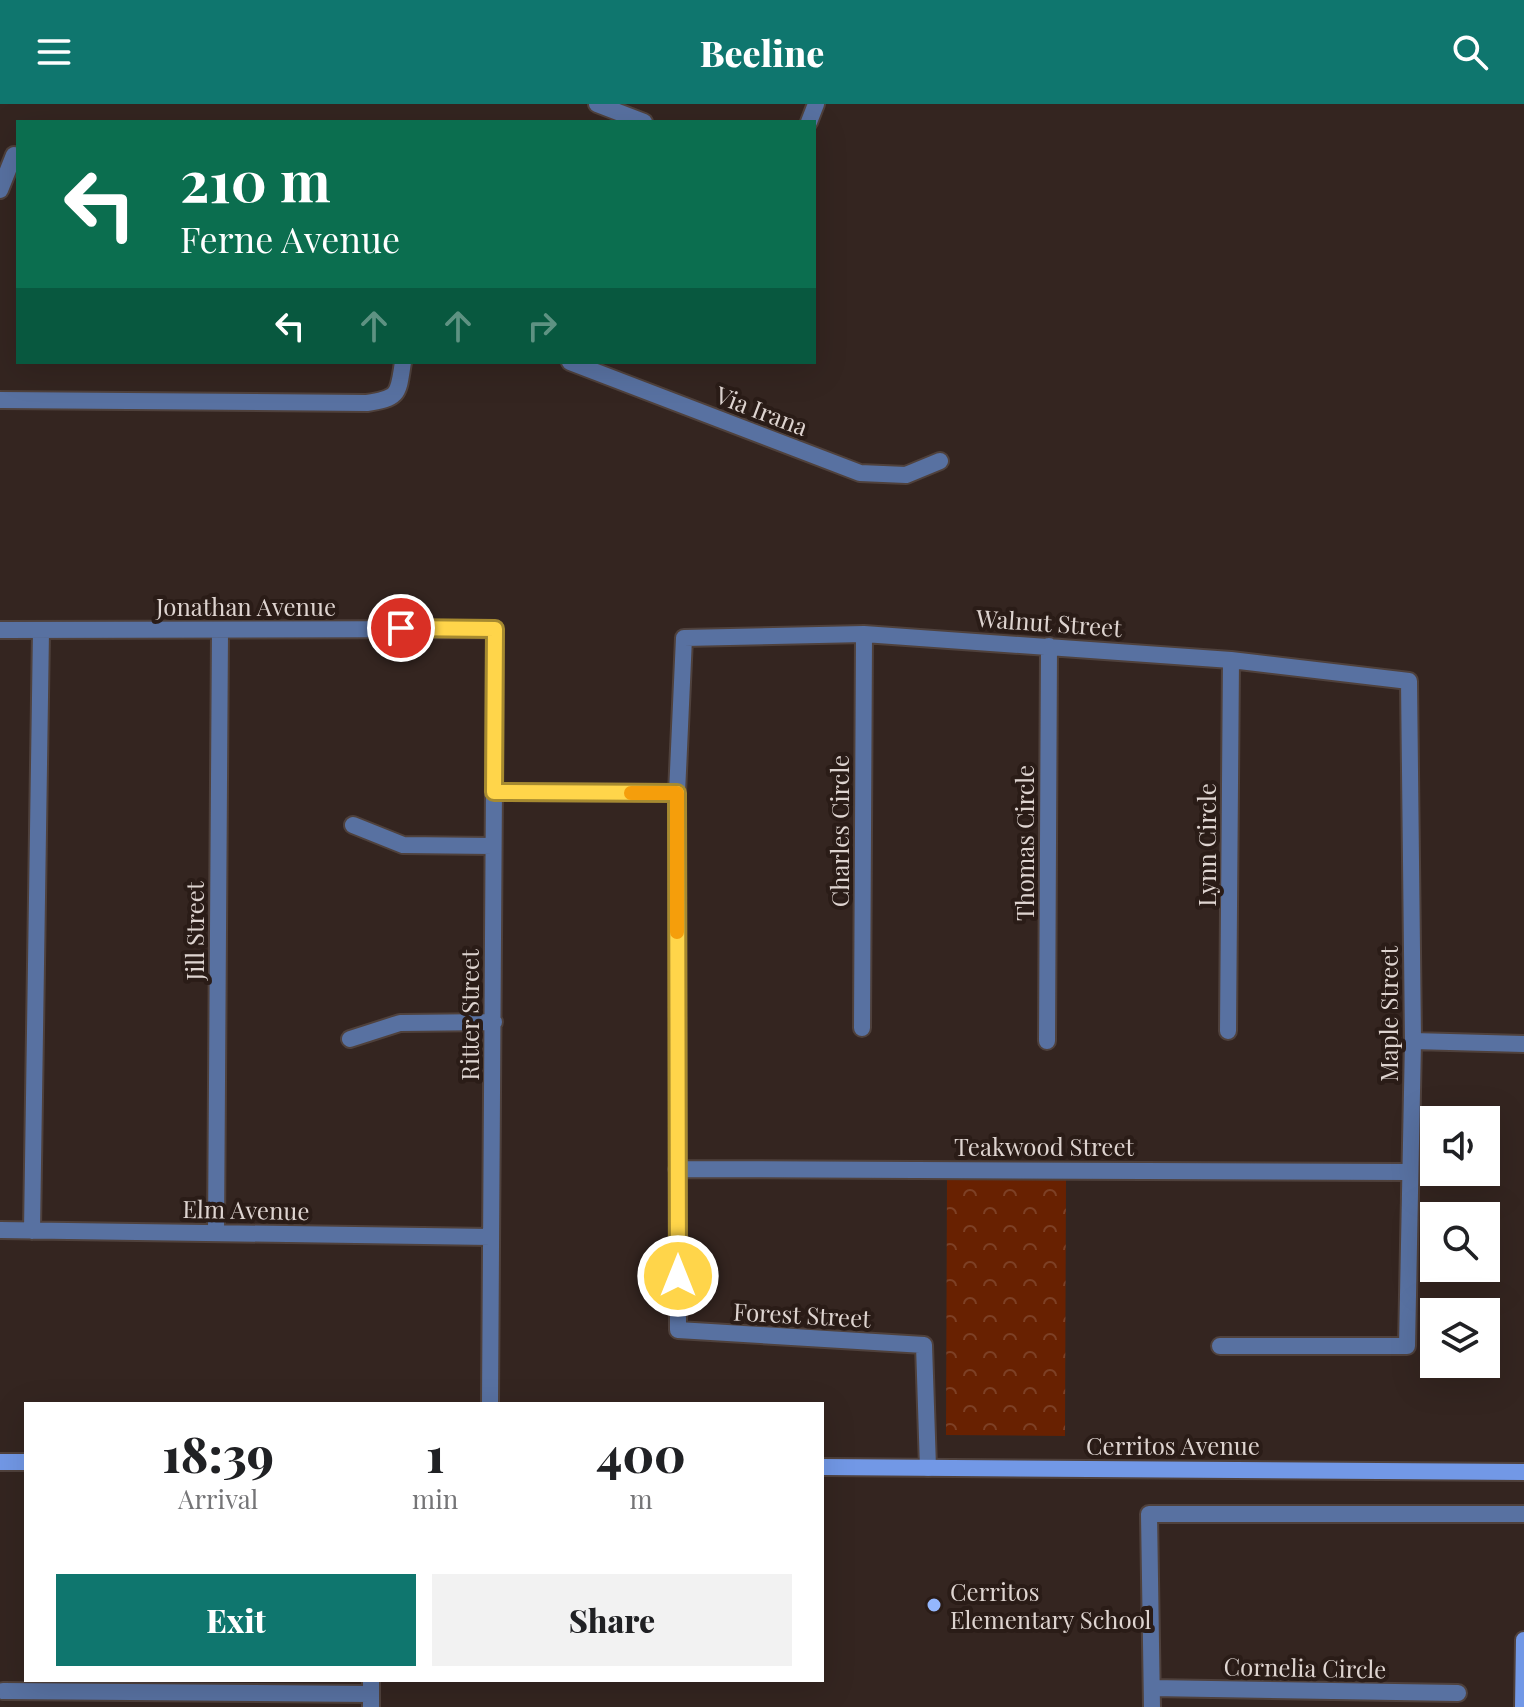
<!DOCTYPE html>
<html lang="en">
<head>
<meta charset="utf-8">
<style>
	body { margin:0; font-family:"Playfair Display",serif; background:#f2f2f2; color:#202124; height:100vh; display:flex; flex-direction:column; font-size:30px; white-space:nowrap }
	* { box-sizing:border-box; margin:0 }
	p { font-size:26px; color:#757577 }
	.icon { flex:none; width:44px; height:44px; fill:none; stroke:currentColor; stroke-width:2; stroke-linecap:round; stroke-linejoin:round }
	.map { position:relative; flex:1; overflow:hidden }
	.drawer { position:absolute; left:24px; top:1298px; width:800px; height:280px; display:flex; flex-direction:column; background:#fff; border-radius:0px; box-shadow:0 8px 32px #0002 }
	.drawer>* { flex:none }
	.top-card { position:absolute; left:16px; top:16px; width:800px; height:244px; border-radius:0px; box-shadow:0 8px 32px #0002; background:#0b6e4f; color:#fff; overflow:hidden }
	.buttons { position:absolute; left:1420px; top:1002px; display:grid; gap:16px }
	.buttons a { display:grid; place-items:center; width:80px; height:80px; border-radius:0px; background:#fff; box-shadow:0 8px 32px #0002; font-size:40px }
	.pin { position:absolute; display:grid; place-items:center; width:68px; height:68px; color:#fff; margin:-34px; border:4px solid #fff; border-radius:50%; box-shadow:0 2px 8px #0007 }
	.me { position:absolute; width:88px; margin:-44px; rotate:0deg; stroke-linejoin:round; filter:drop-shadow(0 0 6px #0008) }
	.turn { display:flex; align-items:center; gap:28px; height:168px; padding:0 32px; font-size:36px }
	.turn .icon { width:104px; height:104px; stroke-width:2.5 }
	.turn b { display:block; font-size:56px; line-height:68px }
	.lanes { display:flex; align-items:center; height:76px; padding:0 32px; background:#0003; justify-content:center; gap:40px; direction:ltr }
	.lanes .off { opacity:.35 }
	.eta { display:flex; justify-content:space-evenly; align-items:center; height:136px; text-align:center }
	.eta b { font-size:48px; font-weight:800; line-height:56px }
	.button { display:flex; gap:16px; margin-top:auto; padding:16px 32px }
	.button a { flex:1; height:92px; border-radius:0px; background:#0f766e; color:#fff; font-size:32px; font-weight:800; line-height:92px; text-align:center }
	.button a+a { background:#f2f2f2; color:#202124 }
	header { display:flex; justify-content:space-between; align-items:center; height:104px; padding:0 32px; background:#0f766e; color:#fff; font-size:36px; font-weight:800 }
	.map>svg:first-child { display:block }
	.park { fill:url(#park-crowns) }
	.lines { fill:none; stroke-linecap:round; stroke-linejoin:round }
	.street-casing { stroke:#4f413c; stroke-width:20 }
	.secondary-casing { stroke:#4f413c; stroke-width:20 }
	.street { stroke:#5871a1; stroke-width:16 }
	.secondary { stroke:#7298e6; stroke-width:16 }
	.route-casing { stroke:#a68a30; stroke-width:20 }
	.route { stroke:#ffd54a; stroke-width:14 }
	.slow { stroke:#f59e0b; stroke-width:14 }
	.poi-dot { fill:#94b7fd; stroke:#2a1c17; stroke-width:3 }
	.labels { text-anchor:middle; dominant-baseline:central; stroke-width:8; stroke-linejoin:round; paint-order:stroke }
	.street-label { font-size:24px; fill:#ded4d0; stroke:#2a1c17 }
	.poi-label { font-size:24px; fill:#ded4d0; stroke:#2a1c17; text-anchor:start }
</style>
</head>
<body>
<header><svg class="icon" aria-label="menu" viewBox="0 0 24 24"><path d="M4 6h16M4 12h16M4 18h16"/></svg>Beeline<svg class="icon" aria-label="search" viewBox="0 0 24 24"><circle cx="10" cy="10" r="6"/><path d="M15 15l6 6"/></svg></header>
<div class="map">
<svg width="1524" height="1603" viewBox="0 0 1524 1603">
	<defs>
		<pattern id="park-crowns" width="20" height="18" patternUnits="userSpaceOnUse" patternTransform="scale(2)"><rect width="20" height="18" fill="#682101"/><path d="M2 6a3 3 0 1 1 6 0M12 15a3 3 0 1 1 6 0" fill="none" stroke="#7d4025"/></pattern>
	</defs>
	<rect width="100%" height="100%" fill="#342520"/>
	<path class="park" d="M947 1072H1066L1065 1332 946 1331Z"/>
	<g class="lines">
		<g class="street-casing">
			<path id="street" d="M597 0 644 18
				M809 18 816 0
				M0 86 14 51
				M570 258 860 369 906 371 940 357
				M0 296 367 299C400 294 398 290 403 258
				M0 526 495 525 490 1300
				M494 688 677 689
				M353 721 403 741 493 742
				M862 924 864 530
				M1228 927 1231 556
				M350 935 400 919 494 918
				M1047 937 1049 542
				M1413 937 1524 940
				M677 1065 1410 1068
				M0 1126 491 1133
				M32 1127 41 527
				M216 1128 220 526
				M928 1364 924 1241 678 1226 677 689 684 534 864 530 1231 556 1409 577 1413 937 1407 1242H1220
				M371 1576V1603
				M1152 1584 1458 1589
				M3 1587 371 1590
				M1152 1603 1149 1410H1524"/>
		</g>
		<g class="secondary-casing">
			<path id="secondary" d="M0 1358H26
				M822 1363 1524 1368
				M1523 1603 1524 1536"/>
		</g>
		<use href="#street" class="street"/>
		<use href="#secondary" class="secondary"/>
	</g>
	<g class="lines">
		<g class="route-casing">
			<path id="route" d="M401 524 495 525 494 688 677 689 678 1172"/>
		</g>
		<use href="#route" class="route"/>
		<path class="slow" d="M631 689H677V828"/>
	</g>
	<circle class="poi-dot" cx="934" cy="1501" r="8"/>
	<g class="labels">
		<g class="street-label">
			<text transform="translate(762 306) rotate(21)">Via Irana</text>
			<text x="246" y="502">Jonathan Avenue</text>
			<text transform="translate(1049 518) rotate(4)">Walnut Street</text>
			<text transform="translate(839 727) rotate(-90)">Charles Circle</text>
			<text transform="translate(1024 739) rotate(-90)">Thomas Circle</text>
			<text transform="translate(1206 741) rotate(-90)">Lynn Circle</text>
			<text transform="translate(194 827) rotate(-90)">Jill Street</text>
			<text transform="translate(1388 910) rotate(-90)">Maple Street</text>
			<text transform="translate(469 911) rotate(-90)">Ritter Street</text>
			<text x="1044" y="1042">Teakwood Street</text>
			<text transform="translate(246 1105) rotate(1)">Elm Avenue</text>
			<text transform="translate(802 1210) rotate(3)">Forest Street</text>
			<text x="1173" y="1341">Cerritos Avenue</text>
			<text transform="translate(1305 1563) rotate(1)">Cornelia Circle</text>
		</g>
		<g class="poi-label">
			<text x="950" y="1487">Cerritos<tspan x="950" dy="28">Elementary School</tspan></text>
		</g>
	</g>
</svg>
<div class="buttons">
<a><svg class="icon" aria-label="sound" viewBox="0 0 24 24"><path d="M4 9h4l5-4v14l-5-4H4zM17 9q2 3 0 6"/></svg></a>
<a><svg class="icon" aria-label="search" viewBox="0 0 24 24"><circle cx="10" cy="10" r="6"/><path d="M15 15l6 6"/></svg></a>
<a><svg class="icon" aria-label="layers" viewBox="0 0 24 24"><path d="M12 4l9 5-9 5-9-5zM3 14l9 5 9-5"/></svg></a>
</div>
<div class="pin" style="left:401px;top:524px;background:#d93025"><svg class="icon" aria-label="arrive" viewBox="0 0 24 24"><path d="M6 21V4h12l-3 4 3 4H6"/></svg></div>
<svg class="me" style="left:678px;top:1172px" viewBox="-20 -20 40 40"><circle r="17" fill="#ffd54a" stroke="#fff" stroke-width="3"/><path d="M0-11L8 9 0 5-8 9z" fill="#fff"/></svg>
<div class="top-card">
<div class="turn"><svg class="icon" aria-label="left" viewBox="0 0 24 24"><path d="M17 20v-9H6M10 6l-5 5 5 5"/></svg><div><b>210 m</b>Ferne Avenue</div></div>
<div class="lanes"><svg class="icon" aria-label="left" viewBox="0 0 24 24"><path d="M17 20v-9H6M10 6l-5 5 5 5"/></svg><svg class="icon off" aria-label="ahead" viewBox="0 0 24 24"><path d="M12 20V5M6 11l6-6 6 6"/></svg><svg class="icon off" aria-label="ahead" viewBox="0 0 24 24"><path d="M12 20V5M6 11l6-6 6 6"/></svg><svg class="icon off" aria-label="right" viewBox="0 0 24 24"><path d="M7 20v-9h11M14 6l5 5-5 5"/></svg></div>
</div>
<section class="drawer">
<div class="eta">
<div><b>18:39</b><p>Arrival</p></div>
<div><b>1</b><p>min</p></div>
<div><b>400</b><p>m</p></div>
</div>
<div class="button"><a>Exit</a><a>Share</a></div>
</section>
</div>
</body>
</html>
